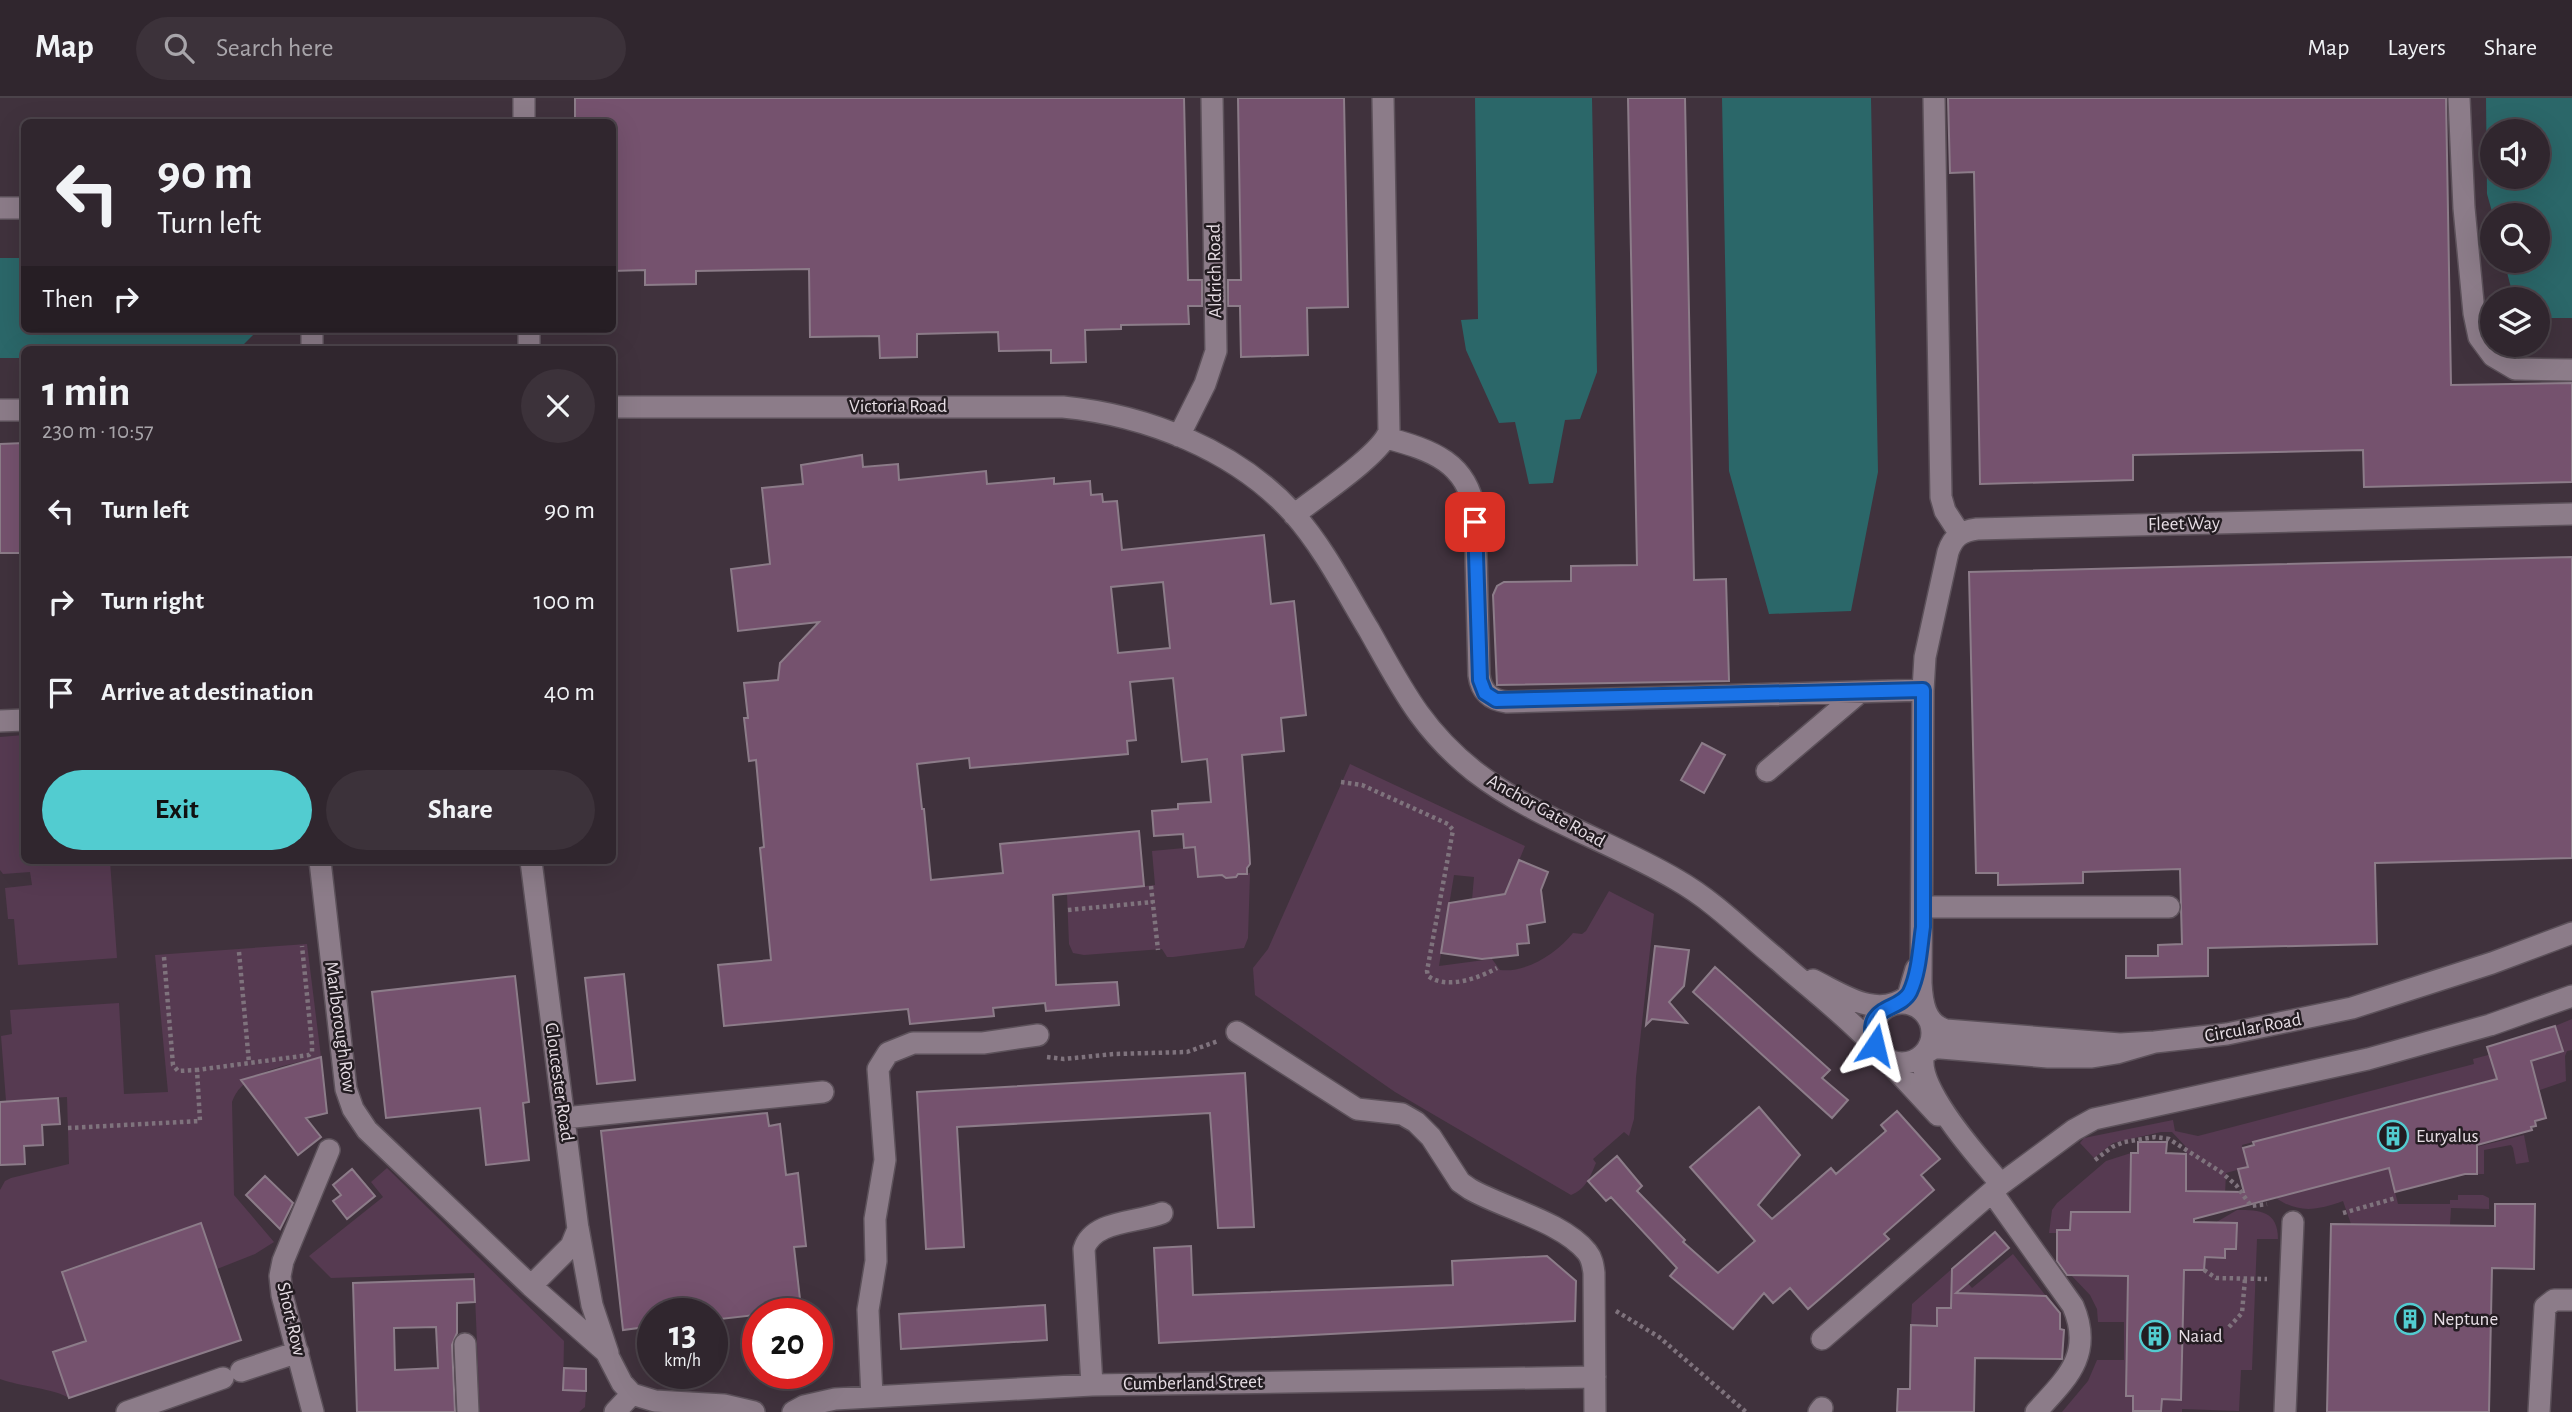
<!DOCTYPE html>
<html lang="en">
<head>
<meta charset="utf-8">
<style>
	body { margin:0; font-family:"Alegreya Sans",sans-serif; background:#3c323a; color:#f1f3f6; height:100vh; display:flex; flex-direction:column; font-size:26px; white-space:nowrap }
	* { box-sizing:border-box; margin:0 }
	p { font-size:23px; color:#a8a5aa }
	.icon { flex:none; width:38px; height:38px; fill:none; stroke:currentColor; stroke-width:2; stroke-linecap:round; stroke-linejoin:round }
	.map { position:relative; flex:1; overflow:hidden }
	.details { position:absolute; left:21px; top:248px; width:595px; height:518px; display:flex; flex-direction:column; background:#30262e; border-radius:10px; box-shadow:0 7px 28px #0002,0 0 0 2px #4b434a }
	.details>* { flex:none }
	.top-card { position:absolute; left:21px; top:21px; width:595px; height:214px; border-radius:10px; box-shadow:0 7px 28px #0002,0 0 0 2px #4b434a; background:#30262e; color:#f1f3f6; overflow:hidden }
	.fabs { position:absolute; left:2480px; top:21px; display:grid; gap:14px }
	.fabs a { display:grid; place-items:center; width:70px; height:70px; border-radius:50%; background:#30262e; box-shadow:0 7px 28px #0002,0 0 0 2px #4b434a; font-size:35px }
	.speed { position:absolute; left:637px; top:1200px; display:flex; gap:14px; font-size:35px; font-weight:700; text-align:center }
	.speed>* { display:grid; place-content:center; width:91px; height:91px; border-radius:50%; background:#30262e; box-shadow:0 7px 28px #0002,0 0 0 2px #4b434a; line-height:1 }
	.speed small { font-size:18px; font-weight:400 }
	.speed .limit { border:10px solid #d22; background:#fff; color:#111 }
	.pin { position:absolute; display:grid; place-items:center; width:60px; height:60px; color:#fff; margin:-30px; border-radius:14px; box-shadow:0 4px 10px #0006 }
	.me { position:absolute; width:77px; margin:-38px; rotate:10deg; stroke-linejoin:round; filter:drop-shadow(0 0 5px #0008) }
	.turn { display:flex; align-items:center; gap:24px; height:147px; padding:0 21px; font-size:32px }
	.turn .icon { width:91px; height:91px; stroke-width:2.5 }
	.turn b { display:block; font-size:49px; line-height:60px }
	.then { display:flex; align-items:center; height:66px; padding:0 21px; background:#0003; gap:14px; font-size:26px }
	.round { display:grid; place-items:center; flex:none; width:74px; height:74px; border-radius:37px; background:#3c323a }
	.head { display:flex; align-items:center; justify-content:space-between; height:119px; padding:0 21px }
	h1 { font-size:42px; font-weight:700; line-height:52px }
	.cta { display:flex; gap:14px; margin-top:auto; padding:14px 21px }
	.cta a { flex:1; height:80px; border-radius:42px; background:#52ccd0; color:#111; font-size:28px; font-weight:700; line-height:80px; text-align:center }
	.cta a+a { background:#3c323a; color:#f1f3f6 }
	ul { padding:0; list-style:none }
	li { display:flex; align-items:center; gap:21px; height:91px; padding:0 21px }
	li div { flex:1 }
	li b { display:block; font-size:26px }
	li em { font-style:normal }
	header { display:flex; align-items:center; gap:42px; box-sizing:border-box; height:98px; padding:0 35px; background:#30262e; border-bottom:2px solid #4b434a }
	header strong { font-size:33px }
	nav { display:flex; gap:38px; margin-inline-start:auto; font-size:24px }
	.search { width:490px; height:63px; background:#3c323a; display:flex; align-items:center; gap:18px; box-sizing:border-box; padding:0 24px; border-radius:38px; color:#a8a5aa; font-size:26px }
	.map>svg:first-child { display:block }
	.green { fill:#563a51 }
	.water { fill:#2b6769; fill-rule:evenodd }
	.building { fill:#75526e; stroke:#8c7c89; stroke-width:2; fill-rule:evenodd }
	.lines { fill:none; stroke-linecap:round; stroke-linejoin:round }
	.minor-casing { stroke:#5c515a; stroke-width:24 }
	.path { stroke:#7f737d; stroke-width:4.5; stroke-dasharray:3.5 3.5; stroke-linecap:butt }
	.minor { stroke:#8c7c89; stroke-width:21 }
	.route-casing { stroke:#114b97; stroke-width:18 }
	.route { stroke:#1a73e8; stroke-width:12 }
	.labels { text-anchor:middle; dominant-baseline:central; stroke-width:5; stroke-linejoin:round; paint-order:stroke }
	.street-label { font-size:19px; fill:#e7dee5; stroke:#231c21 }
	.poi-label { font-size:19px; fill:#e7dee5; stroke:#231c21; text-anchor:start }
</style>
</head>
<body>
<header>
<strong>Map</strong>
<div class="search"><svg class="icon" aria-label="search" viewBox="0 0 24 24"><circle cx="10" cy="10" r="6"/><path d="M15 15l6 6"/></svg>Search here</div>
<nav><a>Map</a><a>Layers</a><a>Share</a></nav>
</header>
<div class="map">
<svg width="2572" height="1314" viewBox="0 0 2572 1314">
	<rect width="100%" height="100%" fill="#40323d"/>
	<path class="green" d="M24 637V763H110L117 860 18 867 14 821H8L5 790 32 787 30 774 3 776 0 772V639Z
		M1350 666 1525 748 1504 799 1472 802 1474 779 1454 777 1439 868 1492 861 1500 872C1527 875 1557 855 1573 835L1582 836 1586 833 1609 793 1654 816 1636 979 1634 1021 1629 1038 1624 1034 1593 1061 1596 1065C1590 1079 1586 1091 1571 1097L1395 994 1255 897 1253 870 1268 851Z
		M1195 749 1198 779 1222 777 1226 780 1236 779 1238 776 1250 775 1248 840 1244 850 1173 859H1167L1162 851 1084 857 1073 855 1069 846 1067 796 1155 787 1152 753Z
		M307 846 321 959C291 967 243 971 232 1004L234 1097 274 1144 255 1156 217 1171 200 1125 62 1173 86 1243 53 1254 69 1300C56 1291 18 1288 0 1281V1092L5 1083 11 1080 69 1066 67 999 6 1003 1 938 12 936 10 912 119 905 124 996 168 994 155 857Z
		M2572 921V952L2567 953 2565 958 2566 983 2540 992 2538 987 2527 991 2520 967 2555 928Z
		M2492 956 2513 976 2242 1047 2248 1069 2226 1075 2225 1097 2186 1093V1049L2172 1034H2161L2113 1045 2094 1060 2080 1045 2084 1040 2173 1022 2175 1033 2198 1038 2474 966 2473 961Z
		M2524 1037 2529 1064 2516 1066 2513 1050 2511 1047 2484 1052V1076H2477L2460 1053Z
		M2131 1055 2130 1114 2072 1135H2049L2052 1112 2057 1105 2106 1063Z
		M387 1070 564 1243 563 1292 586 1293 585 1309 579 1314H480L474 1175 331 1180 309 1158 383 1099 371 1084Z
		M2389 1070 2398 1106H2450V1102H2458V1097H2483L2489 1100V1111L2451 1110 2450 1127 2351 1126 2343 1103C2318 1112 2299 1116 2276 1100Z
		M2237 1112C2260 1112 2278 1113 2278 1141H2257L2252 1272H2241L2239 1313 2182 1311V1314H2158V1294L2176 1148Z
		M2013 1156 2046 1198 1952 1195 1951 1210H1937V1228L1911 1227 1912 1206 1954 1169 1972 1190Z
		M2070 1176H2133V1312L2146 1314H2062L2088 1283 2097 1262H2124V1224H2098L2097 1211 2090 1197Z"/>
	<path class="water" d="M1475 0H1592L1597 274 1580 321 1565 322 1553 385 1529 386 1515 324 1499 325 1466 252 1461 222 1478 221Z
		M1722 0H1871L1878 374 1851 513 1769 516 1729 373Z
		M2486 0H2572V220H2538V201H2514L2504 163H2538V117H2493L2487 96ZM2492 33H2538V79H2492Z
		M0 160H24V231H259L243 247 233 252H24V260H0Z"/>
	<path class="building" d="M575 0H1184L1188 182H1202V208H1188L1189 226 1121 227V231L1085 232 1086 264 1051 265V252L999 253 998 234 917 236V259L880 260 879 238 810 239 809 171 696 173V186L645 187V172L612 173V24H575Z
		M1238 0H1344L1348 209 1307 210 1308 257 1241 259 1240 208H1228V182H1241Z
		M1628 0H1685L1694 482 1726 481 1729 583 1497 587 1493 497 1497 488 1504 484 1571 483V468L1637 467Z
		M1948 0H2446L2451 287 2572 285V384L2364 389 2363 352 2133 357V382L1980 386 1974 74 1950 75Z
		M24 345V455H0V346Z
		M862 357 863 369 898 366 899 382 986 373 987 386 1054 380V386L1090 383 1091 397 1102 396 1103 404 1117 403 1122 452 1264 437 1271 506 1294 503 1306 617 1281 620 1284 653 1242 657 1249 748 1250 766 1247 770V776H1238L1236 779 1226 780 1222 777 1198 779 1195 749 1184 750 1183 736 1154 738 1152 713 1178 711V706L1211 704 1207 661 1182 664 1173 580 1130 584 1136 642 1127 643 1128 656 970 670 969 660 917 666 922 711H924L931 782 1003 775 1000 746 1139 733 1144 788 1053 797 1056 887 1117 884 1119 907 1046 913 1045 905 993 910 994 918 910 926 908 911 724 928 718 867 771 862 760 750 764 749 756 662 749 663 744 620H748L744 585 778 582 780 565 819 524 738 533 731 471 770 466 762 390 803 386 801 367ZM1163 484 1170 550 1118 555 1111 489Z
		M2572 459V760L2375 765 2377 846 2208 850V878L2126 880V858H2158V847L2182 846 2180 771 2083 774V785L1998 787V775H1976L1969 474Z
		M1702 645 1725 657 1704 695 1681 682Z
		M1519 762 1548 774 1541 792 1545 824 1527 827 1529 845 1517 846 1518 857 1482 861 1441 855 1449 805 1505 796Z
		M1655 848 1689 852 1684 888 1669 904 1687 925 1652 921 1646 927Z
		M1715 869 1830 972 1822 980 1848 1002 1832 1020 1693 894Z
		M624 876 635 982 597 986 585 880Z
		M515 878 529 1004 523 1005 529 1062 486 1067 480 1010 386 1020 372 894Z
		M2555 928 2563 953 2531 963 2546 1020 2535 1023 2536 1028 2531 1029 2532 1032 2477 1047V1076H2465L2395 1094 2389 1070 2194 1121V1124L2237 1125 2236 1151H2225V1160L2205 1159 2204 1172H2184L2181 1302 2162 1301 2161 1313H2133V1298H2126L2128 1178 2067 1177 2057 1163V1132H2070L2071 1114H2130L2131 1055H2138V1044H2167L2166 1055 2186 1056V1093L2244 1094 2238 1071 2248 1069 2243 1050 2254 1047 2253 1044 2497 981 2487 949Z
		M321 959 327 1015 306 1020 321 1039 298 1057 241 982Z
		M1245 975 1254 1129 1218 1130 1210 1015 957 1029 964 1149 926 1151 917 994Z
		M58 1000 60 1026 42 1027 43 1047 24 1048 25 1066 0 1067V1004Z
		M1759 1009 1800 1057 1758 1107 1772 1121 1831 1070 1836 1076 1886 1033 1881 1027 1897 1013 1940 1061 1921 1077 1934 1092 1884 1136 1889 1141 1808 1211 1790 1190 1773 1205 1764 1195 1733 1231 1670 1178 1677 1170 1611 1099 1606 1103 1588 1083 1617 1058 1642 1088 1637 1093 1685 1142 1683 1144 1718 1175 1755 1143 1690 1069Z
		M767 1015 769 1028 780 1026 786 1077 798 1075 806 1148 794 1149 800 1201 789 1202 790 1213 712 1222V1216H653V1228L623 1232 601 1033Z
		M352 1071 375 1098 347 1121 333 1103 341 1097 333 1087Z
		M265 1078 293 1105 280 1131 246 1097Z
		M2495 1106H2535L2534 1171 2492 1170 2489 1314H2327L2331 1126 2495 1128Z
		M201 1125 241 1242 69 1300 53 1254 86 1243 62 1174Z
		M1995 1134 2009 1150 1956 1195 2046 1198 2060 1215V1231L2064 1232 2062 1261 1975 1260 1974 1314H1897L1898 1291H1910L1911 1227 1937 1228V1210H1951L1952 1171Z
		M1191 1148 1193 1197 1453 1187 1452 1163 1547 1158 1576 1183 1575 1223 1159 1245 1154 1150Z
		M474 1181 475 1204 457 1205V1235L452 1247 455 1314H357L353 1185ZM436 1229 438 1270 395 1272 394 1230Z
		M1045 1207 1047 1242 901 1251 899 1216Z
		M564 1270 586 1271V1293L563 1292Z"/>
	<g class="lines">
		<g class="minor-casing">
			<path id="minor" d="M524 0V24
				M1934 0 1941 399 1945 413 1960 436
				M2459 0 2464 110 2474 215 2479 239 2493 258 2515 271 2572 272
				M0 110H24
				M312 231V252
				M529 231V252
				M612 309H1063C1146 317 1236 352 1293 415 1324 450 1345 492 1369 532 1401 589 1421 631 1474 673 1536 721 1611 743 1677 782 1714 803 1745 835 1778 862 1812 892 1848 919 1878 952
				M0 312H24
				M1179 338 1205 286 1216 253 1212 0
				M1387 340C1431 352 1469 364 1475 417L1479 577C1481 593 1490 602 1507 604L1923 592 1921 885C1922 904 1925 926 1946 932L2120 946 2155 944
				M1294 417C1315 400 1382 356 1389 333L1383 0
				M1923 592 1925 559 1948 454C1953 439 1961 433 1977 431L2572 416
				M0 623 24 622
				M1767 673 1860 594
				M320 763 346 991 353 1011 367 1032 531 1188 606 1254 622 1285 632 1296 655 1303 724 1307 754 1314
				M531 763 578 1131 571 1148 531 1188
				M1923 809H2169
				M1813 882C1842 896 1877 922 1908 898L1916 871
				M1872 935a30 30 0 1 1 60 0a30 30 0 1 1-60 0Z
				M1237 934 1357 1011 1402 1016 1416 1024 1431 1039 1460 1084 1470 1091C1503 1110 1563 1124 1587 1154 1592 1160 1593 1167 1594 1175L1595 1314
				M1886 961 1938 1017
				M564 1020 823 994
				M2001 1086C1980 1061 1914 989 1924 956L1934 950H1941L2048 959H2092L2117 955 2155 944 2227 936 2352 910 2492 865 2572 835
				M1992 1094 2073 1208C2094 1257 2066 1281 2036 1314
				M578 1130 592 1207 608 1255
				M1822 1241 2001 1086 2074 1032 2094 1021 2368 961 2490 927 2572 898
				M465 1246 468 1314
				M241 1273 298 1254
				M1092 1287 1084 1151C1093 1122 1137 1125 1162 1115
				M872 1299 868 1212 876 1163 875 1121 885 1062 878 971 888 955 913 945H983L1038 937
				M127 1314 223 1280
				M313 1314 282 1197 280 1178 283 1163 329 1052
				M615 1314 632 1296
				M793 1314 804 1308 835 1301 1092 1287 1595 1279
				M1819 1314 1822 1310
				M2285 1314 2293 1124
				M2539 1314 2545 1209 2554 1202H2572"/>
		</g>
		<path class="path" d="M1341 684 1362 687 1448 726 1453 732 1427 873 1428 878C1447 892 1479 880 1497 870
			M1151 788 1158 852
			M1068 812 1153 804
			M239 854 249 965
			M164 859 173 967 178 973 197 972
			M1047 959 1064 961 1114 956 1187 954 1218 943
			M68 1030 200 1023 197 972 309 957 312 954V946L302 848
			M2095 1062 2112 1049 2124 1044 2155 1039 2169 1041 2221 1074 2236 1087 2251 1108 2267 1106
			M2343 1115 2396 1100
			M2204 1172 2216 1180 2267 1181
			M1616 1213 1659 1239 1746 1314
			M2229 1229 2242 1215 2245 1181"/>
		<use href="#minor" class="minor"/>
	</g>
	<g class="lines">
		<g class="route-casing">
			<path id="route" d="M1475 424 1480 582 1485 595 1496 602 1923 592V829C1920 850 1919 875 1910 894 1900 914 1861 906 1875 947"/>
		</g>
		<use href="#route" class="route"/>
	</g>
	<defs>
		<g id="building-ring" transform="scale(1.575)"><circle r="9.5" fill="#231c21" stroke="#52ccd0" stroke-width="1.5"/><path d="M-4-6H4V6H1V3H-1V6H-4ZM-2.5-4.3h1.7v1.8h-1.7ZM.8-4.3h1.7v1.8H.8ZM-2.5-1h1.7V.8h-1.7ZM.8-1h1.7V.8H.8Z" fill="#52ccd0"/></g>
	</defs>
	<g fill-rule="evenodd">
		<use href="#building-ring" x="2393" y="1038"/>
		<use href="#building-ring" x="2410" y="1221"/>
		<use href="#building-ring" x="2155" y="1238"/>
	</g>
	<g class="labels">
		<g class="street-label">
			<text transform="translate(1215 173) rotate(-91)">Aldrich Road</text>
			<text x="898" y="308">Victoria Road</text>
			<text transform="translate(2184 426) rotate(-1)">Fleet Way</text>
			<text transform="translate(1546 713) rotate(29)">Anchor Gate Road</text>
			<text transform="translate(340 929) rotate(82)">Marlborough Row</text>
			<text transform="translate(2253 930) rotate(-10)">Circular Road</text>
			<text transform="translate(559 984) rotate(82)">Gloucester Road</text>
			<text transform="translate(291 1221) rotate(77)">Short Row</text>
			<text transform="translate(1193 1285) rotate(-1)">Cumberland Street</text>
		</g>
		<g class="poi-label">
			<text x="2416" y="1038">Euryalus</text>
			<text x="2433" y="1221">Neptune</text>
			<text x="2178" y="1238">Naiad</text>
		</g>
	</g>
</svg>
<div class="fabs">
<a><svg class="icon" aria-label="sound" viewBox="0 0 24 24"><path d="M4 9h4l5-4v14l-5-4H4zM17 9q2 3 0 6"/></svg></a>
<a><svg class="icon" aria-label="search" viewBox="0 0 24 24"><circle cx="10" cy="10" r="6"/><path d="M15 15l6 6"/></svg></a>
<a><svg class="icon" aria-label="layers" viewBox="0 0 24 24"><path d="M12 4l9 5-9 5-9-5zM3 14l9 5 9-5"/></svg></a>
</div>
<div class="speed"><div>13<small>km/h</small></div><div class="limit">20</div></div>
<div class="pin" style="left:1475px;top:424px;background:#d93025"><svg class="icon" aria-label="arrive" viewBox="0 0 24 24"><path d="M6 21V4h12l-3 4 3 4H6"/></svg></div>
<svg class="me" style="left:1875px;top:947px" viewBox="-20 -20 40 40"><path d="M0-17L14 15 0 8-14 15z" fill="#1a73e8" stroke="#fff" stroke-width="4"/></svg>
<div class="top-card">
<div class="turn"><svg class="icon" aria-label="left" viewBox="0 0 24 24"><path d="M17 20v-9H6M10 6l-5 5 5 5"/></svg><div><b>90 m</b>Turn left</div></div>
<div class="then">Then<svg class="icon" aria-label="right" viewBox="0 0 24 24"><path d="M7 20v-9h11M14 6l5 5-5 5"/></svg></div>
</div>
<section class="details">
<div class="head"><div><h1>1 min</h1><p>230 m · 10:57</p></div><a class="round"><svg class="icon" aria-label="close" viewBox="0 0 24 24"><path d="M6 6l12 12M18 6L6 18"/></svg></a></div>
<ul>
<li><svg class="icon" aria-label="left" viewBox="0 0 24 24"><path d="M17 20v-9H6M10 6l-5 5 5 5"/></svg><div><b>Turn left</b></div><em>90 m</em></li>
<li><svg class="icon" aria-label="right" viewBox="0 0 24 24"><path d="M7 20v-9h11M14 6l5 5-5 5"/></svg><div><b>Turn right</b></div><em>100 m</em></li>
<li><svg class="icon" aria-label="arrive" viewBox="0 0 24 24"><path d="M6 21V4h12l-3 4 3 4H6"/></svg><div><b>Arrive at destination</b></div><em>40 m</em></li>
</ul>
<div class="cta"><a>Exit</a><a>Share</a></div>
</section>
</div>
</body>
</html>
